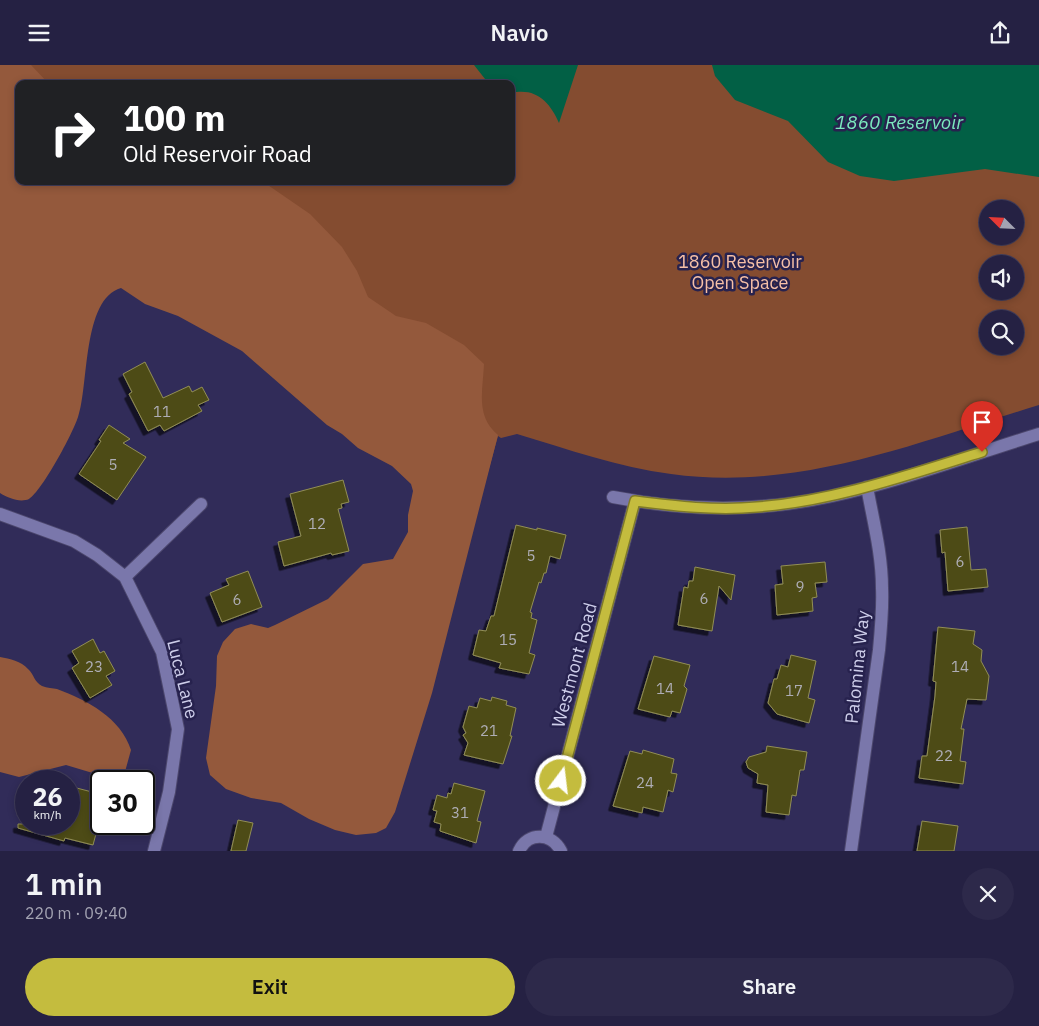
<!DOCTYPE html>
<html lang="en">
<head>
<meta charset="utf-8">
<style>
	body { margin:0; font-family:"IBM Plex Sans",sans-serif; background:#2d294a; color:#f1f3f6; height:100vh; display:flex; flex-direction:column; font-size:19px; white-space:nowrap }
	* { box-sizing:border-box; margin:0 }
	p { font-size:16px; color:#a3a3b2 }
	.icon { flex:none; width:28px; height:28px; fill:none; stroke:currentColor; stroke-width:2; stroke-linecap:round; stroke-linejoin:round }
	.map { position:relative; height:786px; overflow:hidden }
	.side { display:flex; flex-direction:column; background:#252143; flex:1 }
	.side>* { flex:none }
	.guide { position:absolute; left:15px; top:15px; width:500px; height:105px; border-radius:10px; box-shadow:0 2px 8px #0003,0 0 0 1px #423e5c; background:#202124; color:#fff; overflow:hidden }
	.needle { width:32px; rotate:294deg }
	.buttons { position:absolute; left:979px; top:135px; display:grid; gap:10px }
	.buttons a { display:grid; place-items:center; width:45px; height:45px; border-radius:50%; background:#252143; box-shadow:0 2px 8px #0003,0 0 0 1px #423e5c; font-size:25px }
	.speed { position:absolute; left:15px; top:705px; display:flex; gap:10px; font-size:25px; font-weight:700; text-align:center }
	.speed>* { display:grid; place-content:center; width:65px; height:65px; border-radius:50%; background:#252143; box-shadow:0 2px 8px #0003,0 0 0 1px #423e5c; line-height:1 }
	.speed small { font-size:12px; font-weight:400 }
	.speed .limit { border:2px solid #111; border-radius:8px; background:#fff; color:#111 }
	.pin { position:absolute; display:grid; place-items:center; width:42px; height:42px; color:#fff; margin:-51px -21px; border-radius:50% 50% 50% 0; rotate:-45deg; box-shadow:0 0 5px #0007 }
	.pin .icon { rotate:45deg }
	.me { position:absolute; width:55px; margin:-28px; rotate:15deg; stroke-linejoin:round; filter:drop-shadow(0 0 4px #0008) }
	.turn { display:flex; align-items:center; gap:18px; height:105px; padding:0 25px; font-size:22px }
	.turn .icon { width:65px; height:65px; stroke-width:2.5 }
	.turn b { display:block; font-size:35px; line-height:42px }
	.round { display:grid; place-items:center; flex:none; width:52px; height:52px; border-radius:26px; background:#2d294a }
	.overview { display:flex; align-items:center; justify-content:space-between; height:85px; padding:0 25px }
	h1 { font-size:30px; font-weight:600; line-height:38px }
	.button { display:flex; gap:10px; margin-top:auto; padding:10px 25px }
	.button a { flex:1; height:58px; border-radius:30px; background:#c4bc3e; color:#111; font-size:20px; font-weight:600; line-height:58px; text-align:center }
	.button a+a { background:#2d294a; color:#f1f3f6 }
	header { display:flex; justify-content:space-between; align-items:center; height:65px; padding:0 25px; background:#252143; font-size:22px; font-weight:600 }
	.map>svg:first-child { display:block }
	.green { fill:#844c30; fill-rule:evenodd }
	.forest { fill:#94593c }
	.water { fill:#026045 }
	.building { fill:#4e4b17; stroke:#918e55; filter:url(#shadow) }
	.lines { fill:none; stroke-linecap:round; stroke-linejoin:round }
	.minor-casing { stroke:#4c476d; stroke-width:14 }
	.minor { stroke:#7a77ab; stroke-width:12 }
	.route-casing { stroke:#7f7a28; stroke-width:12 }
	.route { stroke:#c4bc3e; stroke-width:9 }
	.labels { text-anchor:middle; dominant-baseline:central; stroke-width:5; stroke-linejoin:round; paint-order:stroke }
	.number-label { font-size:15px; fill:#aeadb5 }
	.park-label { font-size:18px; fill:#f6c0a7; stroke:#27224e }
	.street-label { font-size:18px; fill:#ceceea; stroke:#27224e }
	.water-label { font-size:19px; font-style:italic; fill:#7be9be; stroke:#27224e }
</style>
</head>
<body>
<header><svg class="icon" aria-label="menu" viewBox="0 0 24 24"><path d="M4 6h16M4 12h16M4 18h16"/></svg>Navio<svg class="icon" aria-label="share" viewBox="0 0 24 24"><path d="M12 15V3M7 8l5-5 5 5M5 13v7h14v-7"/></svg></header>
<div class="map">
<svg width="1039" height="786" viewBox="0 0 1039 786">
	<defs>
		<filter id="shadow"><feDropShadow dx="-4.5" dy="4.5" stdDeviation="0" flood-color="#0009"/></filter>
	</defs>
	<rect width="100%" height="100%" fill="#312c59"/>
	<path class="green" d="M0 0H1039V340C919 377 798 427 671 409 618 402 567 384 517 369L501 373 498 371 485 418 25 116H511V19H19ZM988 144H1015V171H988ZM988 199H1015V226H988ZM988 254H1015V281H988Z"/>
	<path class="forest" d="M0 0H31L49 19H19V116H262L310 149 342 182 357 206 368 232 396 251 426 258 464 280 484 299C483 325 475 351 498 370L432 628 395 747 386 763 376 768 356 770 335 765 309 754 281 738 251 733 226 724 210 710 206 693 216 621 217 591 223 577 235 564 251 559 268 563 275 560 328 534 363 499 393 494 408 467V450L413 426 411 419 392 401 358 383 342 369 327 360 242 286 178 251 145 239 121 223C82 234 89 321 78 352 73 368 42 426 29 434 20 438 8 433 0 428Z
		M0 592C10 594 21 596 28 604 34 609 34 617 42 621 47 623 53 623 57 624 87 635 121 653 131 685L123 714 116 715 66 700 19 712 0 707Z"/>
	<path class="water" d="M474 0H578L559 58C550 37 536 22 511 28V19H489Z
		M712 0H1039V112L985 104 894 116 860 111 828 97 788 56 735 35 715 11Z"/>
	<path class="building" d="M145 297 163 333 189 321 192 327 202 322 209 335 198 340 202 346 164 366 160 360 148 366 129 329 132 327 123 309Z
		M109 360 130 374 123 378 146 392 117 435 79 409 101 376 99 375Z
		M343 415 349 437 341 439 342 443 338 444 349 486 332 490 331 488 284 501 278 477 301 471 290 429Z
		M516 460 537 465V463L566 470 560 494 550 491 546 508H544L541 518 539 517 530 547 532 548 531 553 537 555 529 588 535 590 529 609 499 603 501 598 473 590 479 565 486 566 491 551H494Z
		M967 462 971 505 986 504 988 522 948 526 945 487 942 488 940 465Z
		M825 497 827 517 815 518 817 532 812 533 813 546 777 550 775 520 783 519 781 501Z
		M695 502 735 510 731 535 719 521 712 566 678 560 684 522 688 523 689 516H693Z
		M248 506 262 542 222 557 210 528 229 520 226 514Z
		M938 562 975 566 973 579 982 585 981 596 989 611 986 635 967 634 961 664H964L960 696 966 697 963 719 919 713 922 691H927L935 631 936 617 933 616Z
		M93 574 100 588 104 586 115 606 106 611 112 620 90 633 72 603 79 598 72 586Z
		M791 590 816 596 808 633 815 635 809 658 777 649 768 638 774 614H777L781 600 788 602Z
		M654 591 690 600 684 621 687 624 680 648 672 646 670 652 638 644Z
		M492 632 507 636 506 640 516 643 510 671H512L503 699 464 690 468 678 463 670 466 668 463 662 469 641 477 643 480 633 491 636Z
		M767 681 807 687 804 705H800L796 731 792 730 789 750 766 747 768 720 757 718 758 709 748 703 746 697 749 692 766 687Z
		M643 685 674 694 671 708 677 709 673 727 668 725 663 747 643 742 642 748 613 741 630 686 642 689Z
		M454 718 485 726 477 756 481 757 476 778 440 766 441 759 434 757 437 746 433 745 437 730 447 733 448 728 451 729Z
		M69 721 92 727 90 737 97 738 94 748 101 750 93 780 65 773 64 776 18 763V759H69Z
		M238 755 253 758 246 786H231Z
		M922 756 958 761 954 786H917Z"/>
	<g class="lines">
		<g class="minor-casing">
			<path id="minor" d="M613 432C685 446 760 447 832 431 901 416 971 390 1039 369
				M0 449 74 476 97 490 125 512 162 587 178 664 169 727 154 786
				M125 512 201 439
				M546 772 635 436
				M519 786C528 766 552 768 561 786
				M851 786 879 585C881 564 883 543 882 523 882 489 873 455 867 422"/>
		</g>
		<use href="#minor" class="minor"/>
	</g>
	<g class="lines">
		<g class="route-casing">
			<path id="route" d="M561 716 635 436C675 441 716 446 757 442 834 436 908 410 982 387"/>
		</g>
		<use href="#route" class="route"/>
	</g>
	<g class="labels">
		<g class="number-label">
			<text x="162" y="346">11</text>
			<text x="113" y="399">5</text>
			<text x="317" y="458">12</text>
			<text x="531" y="490">5</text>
			<text x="960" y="496">6</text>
			<text x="800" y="521">9</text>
			<text x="704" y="533">6</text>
			<text x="237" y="534">6</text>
			<text x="508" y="574">15</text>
			<text x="94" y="601">23</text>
			<text x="960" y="601">14</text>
			<text x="665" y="623">14</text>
			<text x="794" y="625">17</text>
			<text x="489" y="665">21</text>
			<text x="944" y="690">22</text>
			<text x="645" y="717">24</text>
			<text x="460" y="747">31</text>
		</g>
		<g class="park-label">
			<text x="740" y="196">1860 Reservoir<tspan x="740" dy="21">Open Space</tspan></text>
		</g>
		<g class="street-label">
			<text transform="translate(574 600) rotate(-75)">Westmont Road</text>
			<text transform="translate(857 602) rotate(-84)">Palomina Way</text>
			<text transform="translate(183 614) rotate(76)">Luca Lane</text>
		</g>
		<g class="water-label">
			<text x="899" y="57">1860 Reservoir</text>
		</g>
	</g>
</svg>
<div class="buttons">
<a><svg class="needle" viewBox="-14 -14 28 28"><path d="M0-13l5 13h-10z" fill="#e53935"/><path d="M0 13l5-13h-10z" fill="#a3a3b2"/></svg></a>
<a><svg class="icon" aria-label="sound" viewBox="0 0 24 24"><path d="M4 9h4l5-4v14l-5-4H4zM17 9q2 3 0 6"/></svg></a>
<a><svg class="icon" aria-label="search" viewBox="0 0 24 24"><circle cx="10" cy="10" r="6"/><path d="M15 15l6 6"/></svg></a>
</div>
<div class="speed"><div>26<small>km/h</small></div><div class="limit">30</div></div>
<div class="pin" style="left:982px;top:387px;background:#d93025"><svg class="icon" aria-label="arrive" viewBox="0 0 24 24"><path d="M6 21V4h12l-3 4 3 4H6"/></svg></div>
<svg class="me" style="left:561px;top:716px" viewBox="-20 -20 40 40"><circle r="17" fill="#c4bc3e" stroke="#fff" stroke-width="3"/><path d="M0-11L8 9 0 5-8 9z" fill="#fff"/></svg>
<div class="guide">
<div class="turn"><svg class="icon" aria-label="right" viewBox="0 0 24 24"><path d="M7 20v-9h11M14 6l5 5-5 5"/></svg><div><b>100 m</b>Old Reservoir Road</div></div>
</div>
</div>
<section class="side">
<div class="overview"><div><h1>1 min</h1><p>220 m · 09:40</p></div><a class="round"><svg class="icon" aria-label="close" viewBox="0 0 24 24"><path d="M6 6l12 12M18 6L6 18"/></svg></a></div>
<div class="button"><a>Exit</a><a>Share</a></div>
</section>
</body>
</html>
